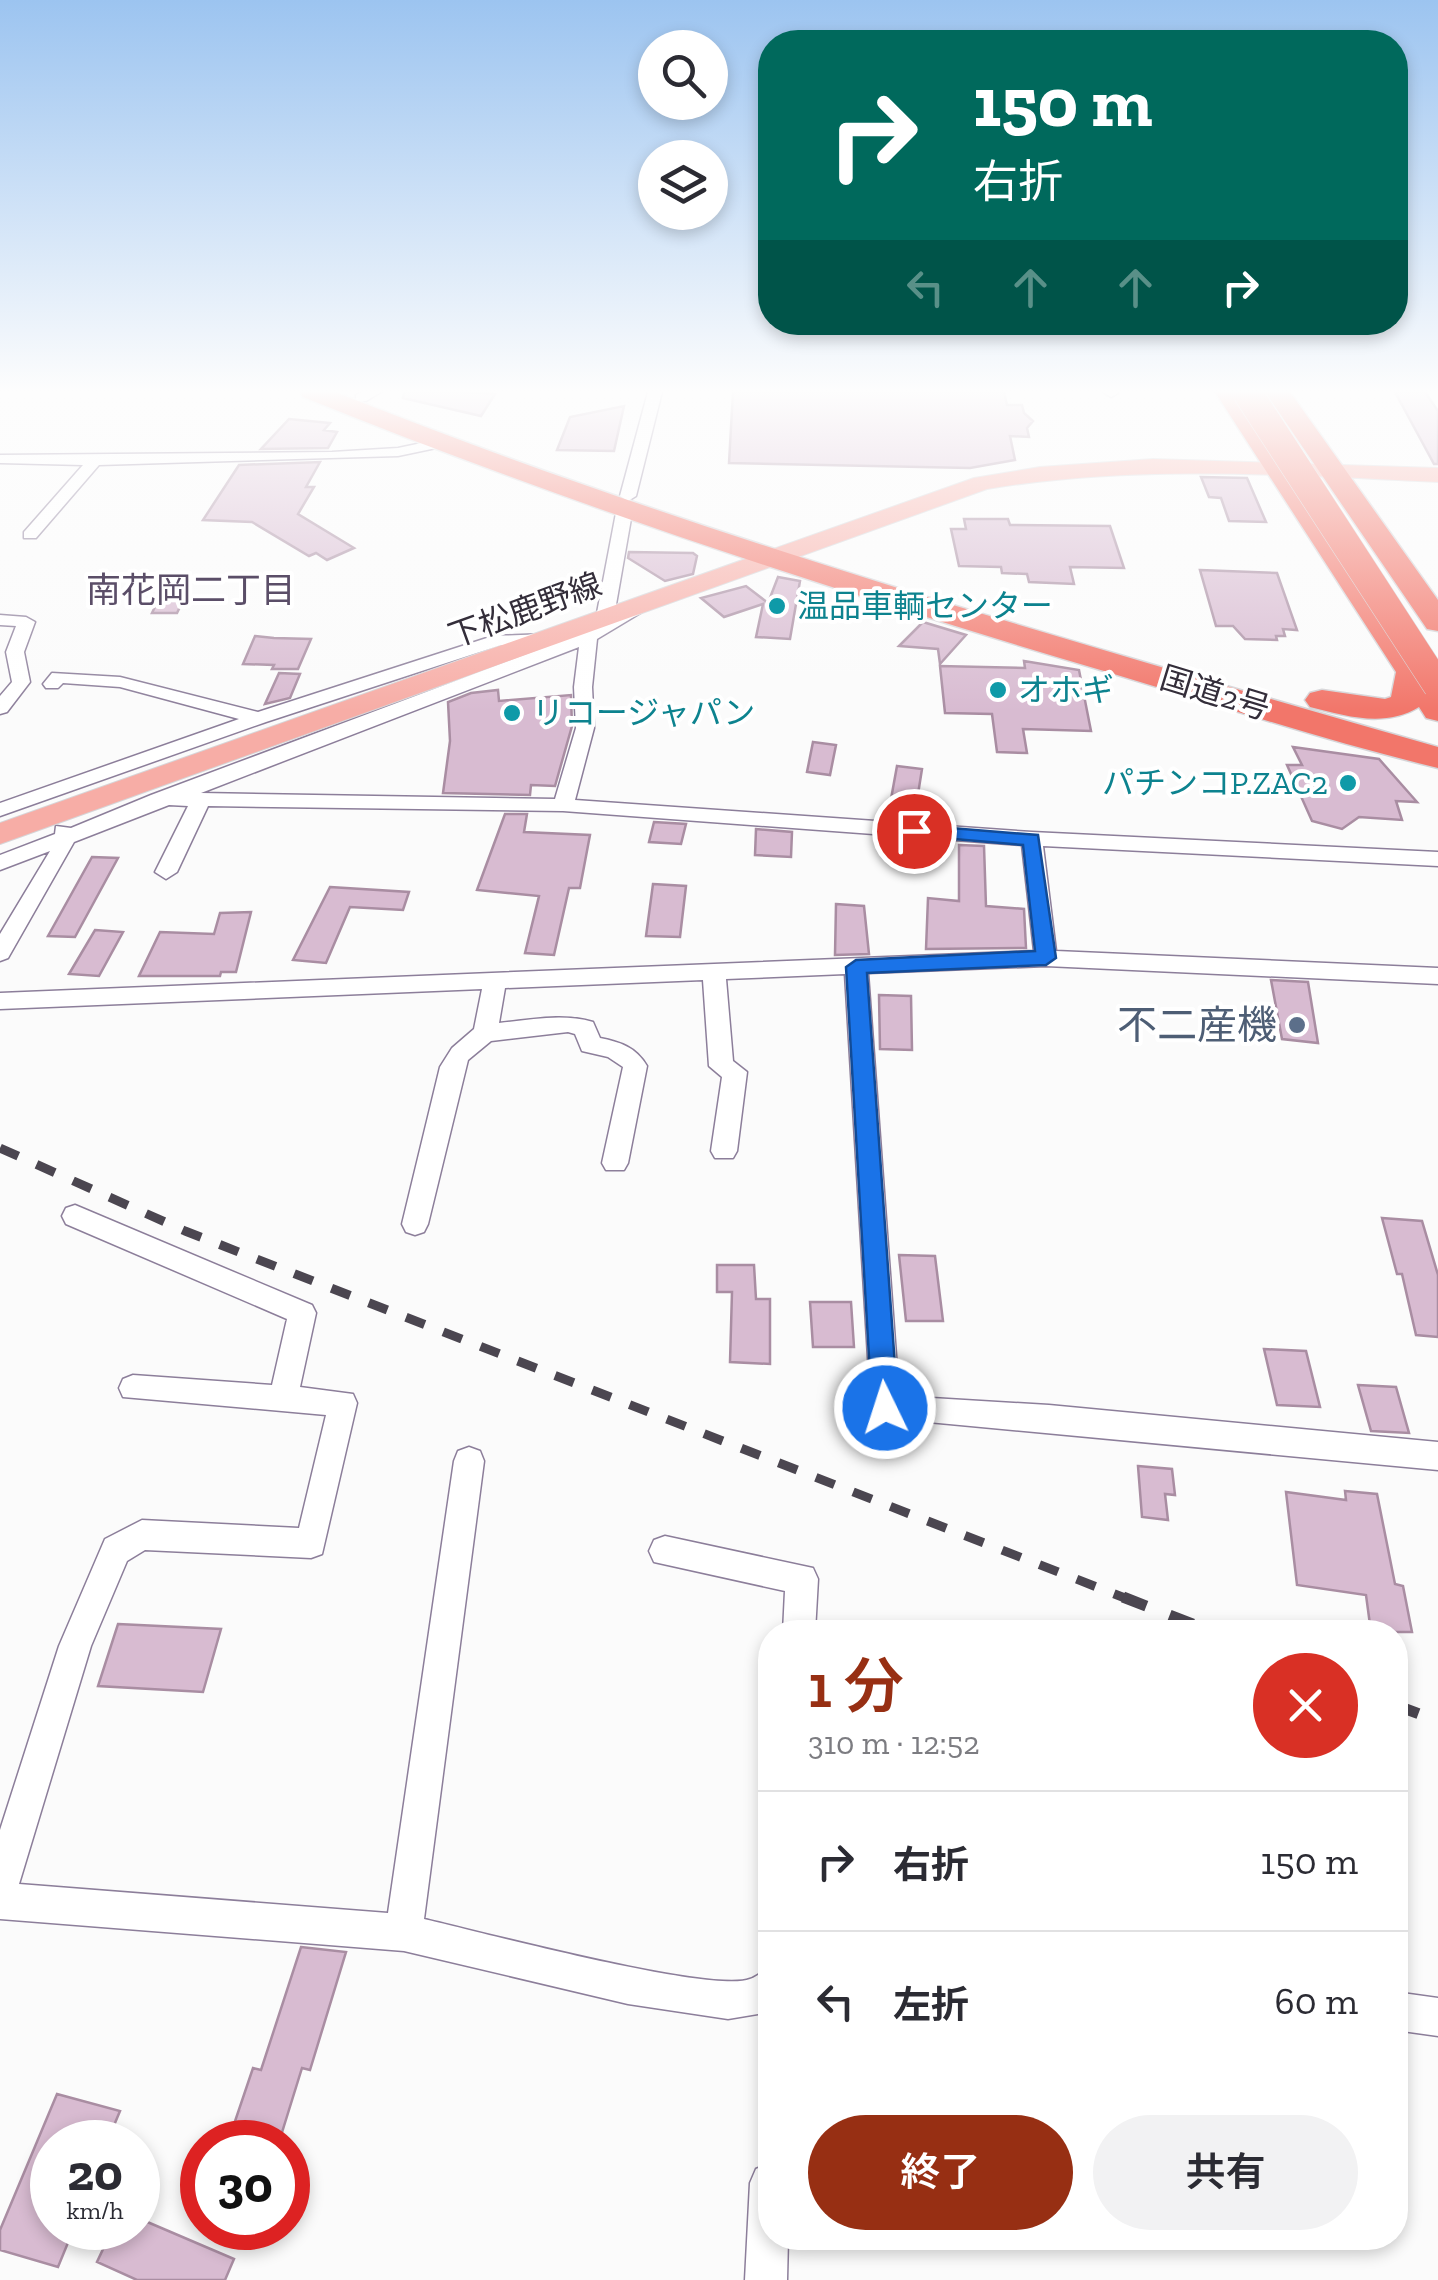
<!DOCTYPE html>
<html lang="ja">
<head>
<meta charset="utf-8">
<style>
	body { margin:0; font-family:"Zilla Slab","Noto Sans JP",serif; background:#f2f2f3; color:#2b2b33; height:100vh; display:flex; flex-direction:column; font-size:38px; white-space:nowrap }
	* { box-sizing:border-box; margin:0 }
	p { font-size:32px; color:#7c7c81 }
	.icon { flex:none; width:55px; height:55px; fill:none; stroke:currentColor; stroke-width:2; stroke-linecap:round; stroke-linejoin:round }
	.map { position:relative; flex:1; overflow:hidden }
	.side { position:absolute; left:758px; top:1620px; width:650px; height:630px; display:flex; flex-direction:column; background:#fff; border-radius:40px; box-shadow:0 5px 15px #0003 }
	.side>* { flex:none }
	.guide { position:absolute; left:758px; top:30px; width:650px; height:305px; border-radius:40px; box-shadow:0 5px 15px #0003; background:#00695c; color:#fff; overflow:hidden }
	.tools { position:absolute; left:638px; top:30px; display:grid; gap:20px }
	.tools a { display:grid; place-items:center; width:90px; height:90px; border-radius:50%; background:#fff; box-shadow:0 5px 15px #0003; font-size:50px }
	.speed { position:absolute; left:30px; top:2120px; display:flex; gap:20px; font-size:50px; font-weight:700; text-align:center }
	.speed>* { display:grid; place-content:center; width:130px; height:130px; border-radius:50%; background:#fff; box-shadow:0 5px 15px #0003; line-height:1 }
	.speed small { font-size:25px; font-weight:400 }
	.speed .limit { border:15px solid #d22; background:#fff; color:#111 }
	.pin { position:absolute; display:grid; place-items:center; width:85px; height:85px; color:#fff; margin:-42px; border:5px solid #fff; border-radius:50%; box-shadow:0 2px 10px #0007 }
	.me { position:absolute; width:110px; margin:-55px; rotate:356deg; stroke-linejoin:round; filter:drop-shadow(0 0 8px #0008) }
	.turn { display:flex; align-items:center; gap:35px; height:210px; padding:0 50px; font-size:45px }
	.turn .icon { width:130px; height:130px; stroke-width:2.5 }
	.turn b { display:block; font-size:70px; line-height:85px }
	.lanes { display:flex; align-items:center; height:95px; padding:0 50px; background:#0003; justify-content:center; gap:50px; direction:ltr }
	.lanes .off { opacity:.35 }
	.round { display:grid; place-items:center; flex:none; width:105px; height:105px; border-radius:52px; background:#f2f2f3 }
	.headline { display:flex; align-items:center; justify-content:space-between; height:170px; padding:0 50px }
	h1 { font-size:60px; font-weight:600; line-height:75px; color:#972f13 }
	.primary-button { display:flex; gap:20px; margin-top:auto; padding:20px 50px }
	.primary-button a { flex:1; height:115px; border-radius:60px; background:#972f13; color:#fff; font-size:40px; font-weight:600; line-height:115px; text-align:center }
	.primary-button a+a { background:#f2f2f3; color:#2b2b33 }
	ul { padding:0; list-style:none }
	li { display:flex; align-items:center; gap:30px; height:140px; padding:0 50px; border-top:2px solid #e1e1e2 }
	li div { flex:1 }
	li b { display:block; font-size:38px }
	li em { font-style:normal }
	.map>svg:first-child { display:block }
	.building { fill:#d8bbd1; stroke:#a98da2; stroke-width:2.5 }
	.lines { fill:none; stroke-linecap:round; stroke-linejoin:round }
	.street-casing { stroke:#8c7e9a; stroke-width:3 }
	.primary-casing { stroke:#d6d5d8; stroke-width:2 }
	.highway-casing { stroke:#d6d5d8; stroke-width:3 }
	.street { fill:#fff; fill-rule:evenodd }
	.primary { fill:#f7ada6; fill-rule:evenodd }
	.highway { fill:#f2766a; fill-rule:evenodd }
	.rail-far1 { stroke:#4b4650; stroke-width:9; stroke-dasharray:20 20; stroke-linecap:butt }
	.rail { stroke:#4b4650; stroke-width:11; stroke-dasharray:25 25; stroke-linecap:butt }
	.highway-bridge-casing { stroke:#d6d5d8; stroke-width:30; stroke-linecap:butt }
	.highway-bridge { stroke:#f2766a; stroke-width:29 }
	.route { fill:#1a73e8; stroke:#114b97; stroke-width:2.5 }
	.culture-dot { fill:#0f9aa8; stroke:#fff; stroke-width:4 }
	.service-dot { fill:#5c6f8a; stroke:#fff; stroke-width:4 }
	.labels { text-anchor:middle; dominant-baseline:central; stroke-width:8; stroke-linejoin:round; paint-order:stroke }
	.far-culture-label { font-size:32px; fill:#0d838f; stroke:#fff; text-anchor:start }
	.far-street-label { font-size:32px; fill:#342e3a; stroke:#fff }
	.far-neighbourhood-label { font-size:35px; fill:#5b4e68; stroke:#fff }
	.service-label { font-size:40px; fill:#4e5e75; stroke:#fff; text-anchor:end }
</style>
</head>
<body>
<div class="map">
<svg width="1438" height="2280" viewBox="0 0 1438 2280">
	<rect width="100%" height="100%" fill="#fbfbfb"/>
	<path class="building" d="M404 392H462L495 394 481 416 403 398Z
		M733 392H1004L1007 405H1022L1024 413 1033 421 1027 428 1029 437 1010 436 1015 460 970 468 729 463Z
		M1395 392H1425L1438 411V464H1434Z
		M624 406 614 451 557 450 570 417Z
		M289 419 330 423 324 430 337 432 328 448 261 449Z
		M320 462 306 487H314L298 514 354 548 327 560 316 553 309 556 252 522 203 520 239 465Z
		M1201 477 1247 478 1266 522 1229 521 1221 498 1209 497Z
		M964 519H1008L1010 525 1110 526 1124 568 1070 567 1074 584 1029 582 1027 574 1002 573 1001 567 959 566 951 529H966Z
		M629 552 693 553 697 556 693 574 665 581 628 558Z
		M1200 570 1277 573 1297 630 1283 629 1285 636H1276L1277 640 1245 639 1233 626H1216Z
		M778 577 800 581 790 639 756 637 763 604 724 617 701 598 746 586 768 603Z
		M165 586H190L177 613H152Z
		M923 622 966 635 940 664 938 649 899 646Z
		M255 636 274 638 311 639 298 669H272L274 665 243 664Z
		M1024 661 1079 670 1091 731 1023 729 1027 753 997 752 992 714 945 713 940 666 1025 668Z
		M279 673 300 674 290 698 265 704Z
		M498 690 499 701 571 695 572 726 555 786 531 785 530 795 443 793 450 741 448 702 471 693Z
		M813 742 836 745 830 775 807 772Z
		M1293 747 1379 759 1417 802 1396 801 1402 820 1359 817 1342 829 1312 821 1287 765H1302Z
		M897 766 922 769 915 813 889 810Z
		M505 814H527L524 832 590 835 580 888H569L554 955 525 953 539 896 477 890Z
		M654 822 686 824 681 844 649 842Z
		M756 829 792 832 791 857 755 855Z
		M959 845 984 846 986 906 1024 909 1026 948 926 949 928 898 959 901Z
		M92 857 118 858 75 937 48 936Z
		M653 884 686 886 680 937 646 936Z
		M330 887 409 892 403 910 350 907 326 963 293 960Z
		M836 904 864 906 869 954 835 955Z
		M251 912 236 972H221L220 976H139L160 932 214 934 220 913Z
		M95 930 123 932 99 976 69 974Z
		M1271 980 1308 982 1318 1043 1282 1039Z
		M879 995 911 996 912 1050 880 1049Z
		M1382 1218 1422 1221 1438 1275V1337L1416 1335 1402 1274H1397Z
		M899 1255 935 1256 943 1321H906Z
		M717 1265H754L756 1299H770V1364L730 1362 732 1292H717Z
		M810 1302H851L854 1347H813Z
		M1264 1349 1306 1351 1320 1407 1277 1405Z
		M1358 1385 1396 1387 1409 1433 1371 1431Z
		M1138 1466 1172 1469 1175 1495 1165 1494 1168 1520 1142 1517Z
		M1345 1491 1377 1494 1395 1584 1403 1586 1412 1632H1371L1366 1595 1297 1585 1286 1492 1346 1500Z
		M118 1624 221 1629 203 1692 98 1686Z
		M301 1947 346 1952 310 2070 302 2068 279 2142H228L253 2068 261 2070Z
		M57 2094 120 2111 107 2142H52V2228H74L58 2267 0 2250V2230Z
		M138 2218 234 2259 225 2280H137L97 2262 113 2228H138Z"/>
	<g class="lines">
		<g class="street-casing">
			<path id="street" d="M362 392H381L366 401H356V395Z
				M648 392H662L636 496 628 501 620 496Z
				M1103 392H1117L1118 393 1111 397Z
				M436 440 441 441V447L398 456 99 465 36 538H24V532L83 465 0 463V455L332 452 398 448Z
				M624 508 632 513 614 616 638 604 647 609 597 639 592 687 594 728 575 800 1032 832 1438 852V866L1043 846 1056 951 1438 968V984L1046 966 868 973 899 1396 1049 1405 1438 1442V1470L875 1417 871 1408 845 974 726 979 733 1061 747 1072 737 1151 733 1158H715L711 1151 722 1077 709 1066 703 980 505 988 499 1023C531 1020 562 1013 593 1022L600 1038C620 1042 636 1047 647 1066L628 1163 624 1170H606L602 1163 623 1067 608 1057 582 1051 575 1034 568 1032 491 1041 468 1060 428 1224 424 1232 415 1235 406 1232 402 1224 440 1067 452 1048 474 1029 482 989 0 1009V993L1034 951 1022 845 563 811 208 806 177 872 166 879 155 872 188 806 169 805 74 842 8 958 0 961V934L50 851 0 870V855L55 834 56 826 71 828 151 795 583 633 602 622 596 618 616 513ZM579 647 574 687 576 728 555 799 201 793Z
				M0 615 26 617 35 622 24 652 30 682 7 712 0 714V696L12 682 6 652 16 626 0 625Z
				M547 634 556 639 553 643 501 645 266 722 0 816V803L239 719 120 687 63 683 58 688H46L43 684 52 673 120 677 258 712 493 636Z
				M75 1205 312 1305 316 1313 300 1387 353 1394 357 1403 322 1554 311 1558 145 1550 127 1561 91 1646 19 1884 388 1913 454 1461 458 1451 469 1447 480 1451 484 1461 424 1919C477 1931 712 1994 750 1979 756 1977 763 1971 770 1968V2012L728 2019 628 2004 404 1951 0 1919V1830L59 1646 105 1539 142 1520 299 1528 326 1415 123 1397 119 1388 123 1379 133 1375 272 1385 287 1319 66 1224 62 1216 66 1208Z
				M665 1536 813 1568 818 1579 815 1632H783L785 1591 654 1562 649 1551 654 1540Z
				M1395 1992 1438 1998V2036L1395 2030Z
				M770 2163V2238H788L787 2280H745L750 2183 756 2169Z"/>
		</g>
		<g class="primary-casing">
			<path id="primary" d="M1153 459 1438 468V482C1286 475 1137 464 987 489L0 844V823L974 478 1040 467Z"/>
		</g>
		<g class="highway-casing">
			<path id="highway" d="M300 392H335C695 535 1066 640 1438 747V768C1326 741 1215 704 1104 671 833 591 566 503 303 397Z
				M1215 392H1240L1429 669 1438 686V721L1426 718 1419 707C1385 728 1346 716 1310 707L1305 700 1310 693 1322 690 1385 699 1391 697 1396 672Z
				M1265 392H1290L1438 600V631L1427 629Z"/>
		</g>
		<use href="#street" class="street"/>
		<use href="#primary" class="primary"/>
		<use href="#highway" class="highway"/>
		<path class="rail-far1" d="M0 1148 185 1231 1130 1600"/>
		<path class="rail" d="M1123 1597 1213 1632
			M1395 1705 1438 1721"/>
		<g class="highway-bridge-casing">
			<path id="highway-bridge" d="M1247 392 1438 686"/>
		</g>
		<use href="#highway-bridge" class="highway-bridge"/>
	</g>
	<linearGradient id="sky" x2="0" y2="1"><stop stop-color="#9cc4f0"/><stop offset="0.55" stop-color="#fdfdfd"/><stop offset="1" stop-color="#fdfdfd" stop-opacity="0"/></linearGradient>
	<rect width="1438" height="711" fill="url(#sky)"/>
	<path class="route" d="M914 825 1038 835 1056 958 1046 965 867 973 898 1408 894 1416 885 1420 875 1416 872 1408 846 967 856 960 1035 951 1023 845 908 835V827Z"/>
	<g class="culture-dot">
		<circle cx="777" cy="606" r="10"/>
		<circle cx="998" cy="690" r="10"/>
		<circle cx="512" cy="713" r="10"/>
		<circle cx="1348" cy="783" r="10"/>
	</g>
	<circle class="service-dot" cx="1297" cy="1025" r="10"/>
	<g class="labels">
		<g class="far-culture-label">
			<text x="797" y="606">温品車輌センター</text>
			<text x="1018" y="690">オホギ</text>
			<text x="532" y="713">リコージャパン</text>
			<text x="1328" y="783" text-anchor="end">パチンコP.ZAC2</text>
		</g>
		<g class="far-street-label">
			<text transform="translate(525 610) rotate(-20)">下松鹿野線</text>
			<text transform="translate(1215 693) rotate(17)">国道2号</text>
		</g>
		<g class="far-neighbourhood-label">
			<text x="191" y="590">南花岡二丁目</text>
		</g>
		<g class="service-label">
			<text x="1277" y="1025">不二産機</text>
		</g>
	</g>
</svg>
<div class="tools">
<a><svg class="icon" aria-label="search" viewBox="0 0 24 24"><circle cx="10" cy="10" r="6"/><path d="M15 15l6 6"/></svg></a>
<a><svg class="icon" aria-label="layers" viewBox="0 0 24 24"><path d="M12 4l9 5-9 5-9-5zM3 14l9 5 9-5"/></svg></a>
</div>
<div class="speed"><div>20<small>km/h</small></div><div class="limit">30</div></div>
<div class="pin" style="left:914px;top:831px;background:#d93025"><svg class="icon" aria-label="arrive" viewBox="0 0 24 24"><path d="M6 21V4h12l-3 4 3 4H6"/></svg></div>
<svg class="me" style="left:885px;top:1408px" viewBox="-20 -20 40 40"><circle r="17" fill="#1a73e8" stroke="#fff" stroke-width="3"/><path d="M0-11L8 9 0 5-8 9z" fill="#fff"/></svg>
<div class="guide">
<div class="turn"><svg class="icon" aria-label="right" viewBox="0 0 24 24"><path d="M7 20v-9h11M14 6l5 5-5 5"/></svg><div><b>150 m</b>右折</div></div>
<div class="lanes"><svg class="icon off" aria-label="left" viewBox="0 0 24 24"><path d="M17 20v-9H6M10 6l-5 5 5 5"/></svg><svg class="icon off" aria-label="ahead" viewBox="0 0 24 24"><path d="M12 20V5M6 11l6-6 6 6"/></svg><svg class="icon off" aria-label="ahead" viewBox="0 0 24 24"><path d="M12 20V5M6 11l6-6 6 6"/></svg><svg class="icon" aria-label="right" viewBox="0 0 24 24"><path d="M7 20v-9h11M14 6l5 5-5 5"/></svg></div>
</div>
<section class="side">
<div class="headline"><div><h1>1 分</h1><p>310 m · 12:52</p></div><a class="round" style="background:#d93025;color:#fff"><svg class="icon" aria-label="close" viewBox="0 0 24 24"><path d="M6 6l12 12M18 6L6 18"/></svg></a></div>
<ul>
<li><svg class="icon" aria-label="right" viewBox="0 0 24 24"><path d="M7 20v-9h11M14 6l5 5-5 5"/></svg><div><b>右折</b></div><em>150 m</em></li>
<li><svg class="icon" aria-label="left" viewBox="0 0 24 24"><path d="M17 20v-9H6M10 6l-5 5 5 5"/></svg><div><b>左折</b></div><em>60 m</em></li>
</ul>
<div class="primary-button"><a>終了</a><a>共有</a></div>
</section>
</div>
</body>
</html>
